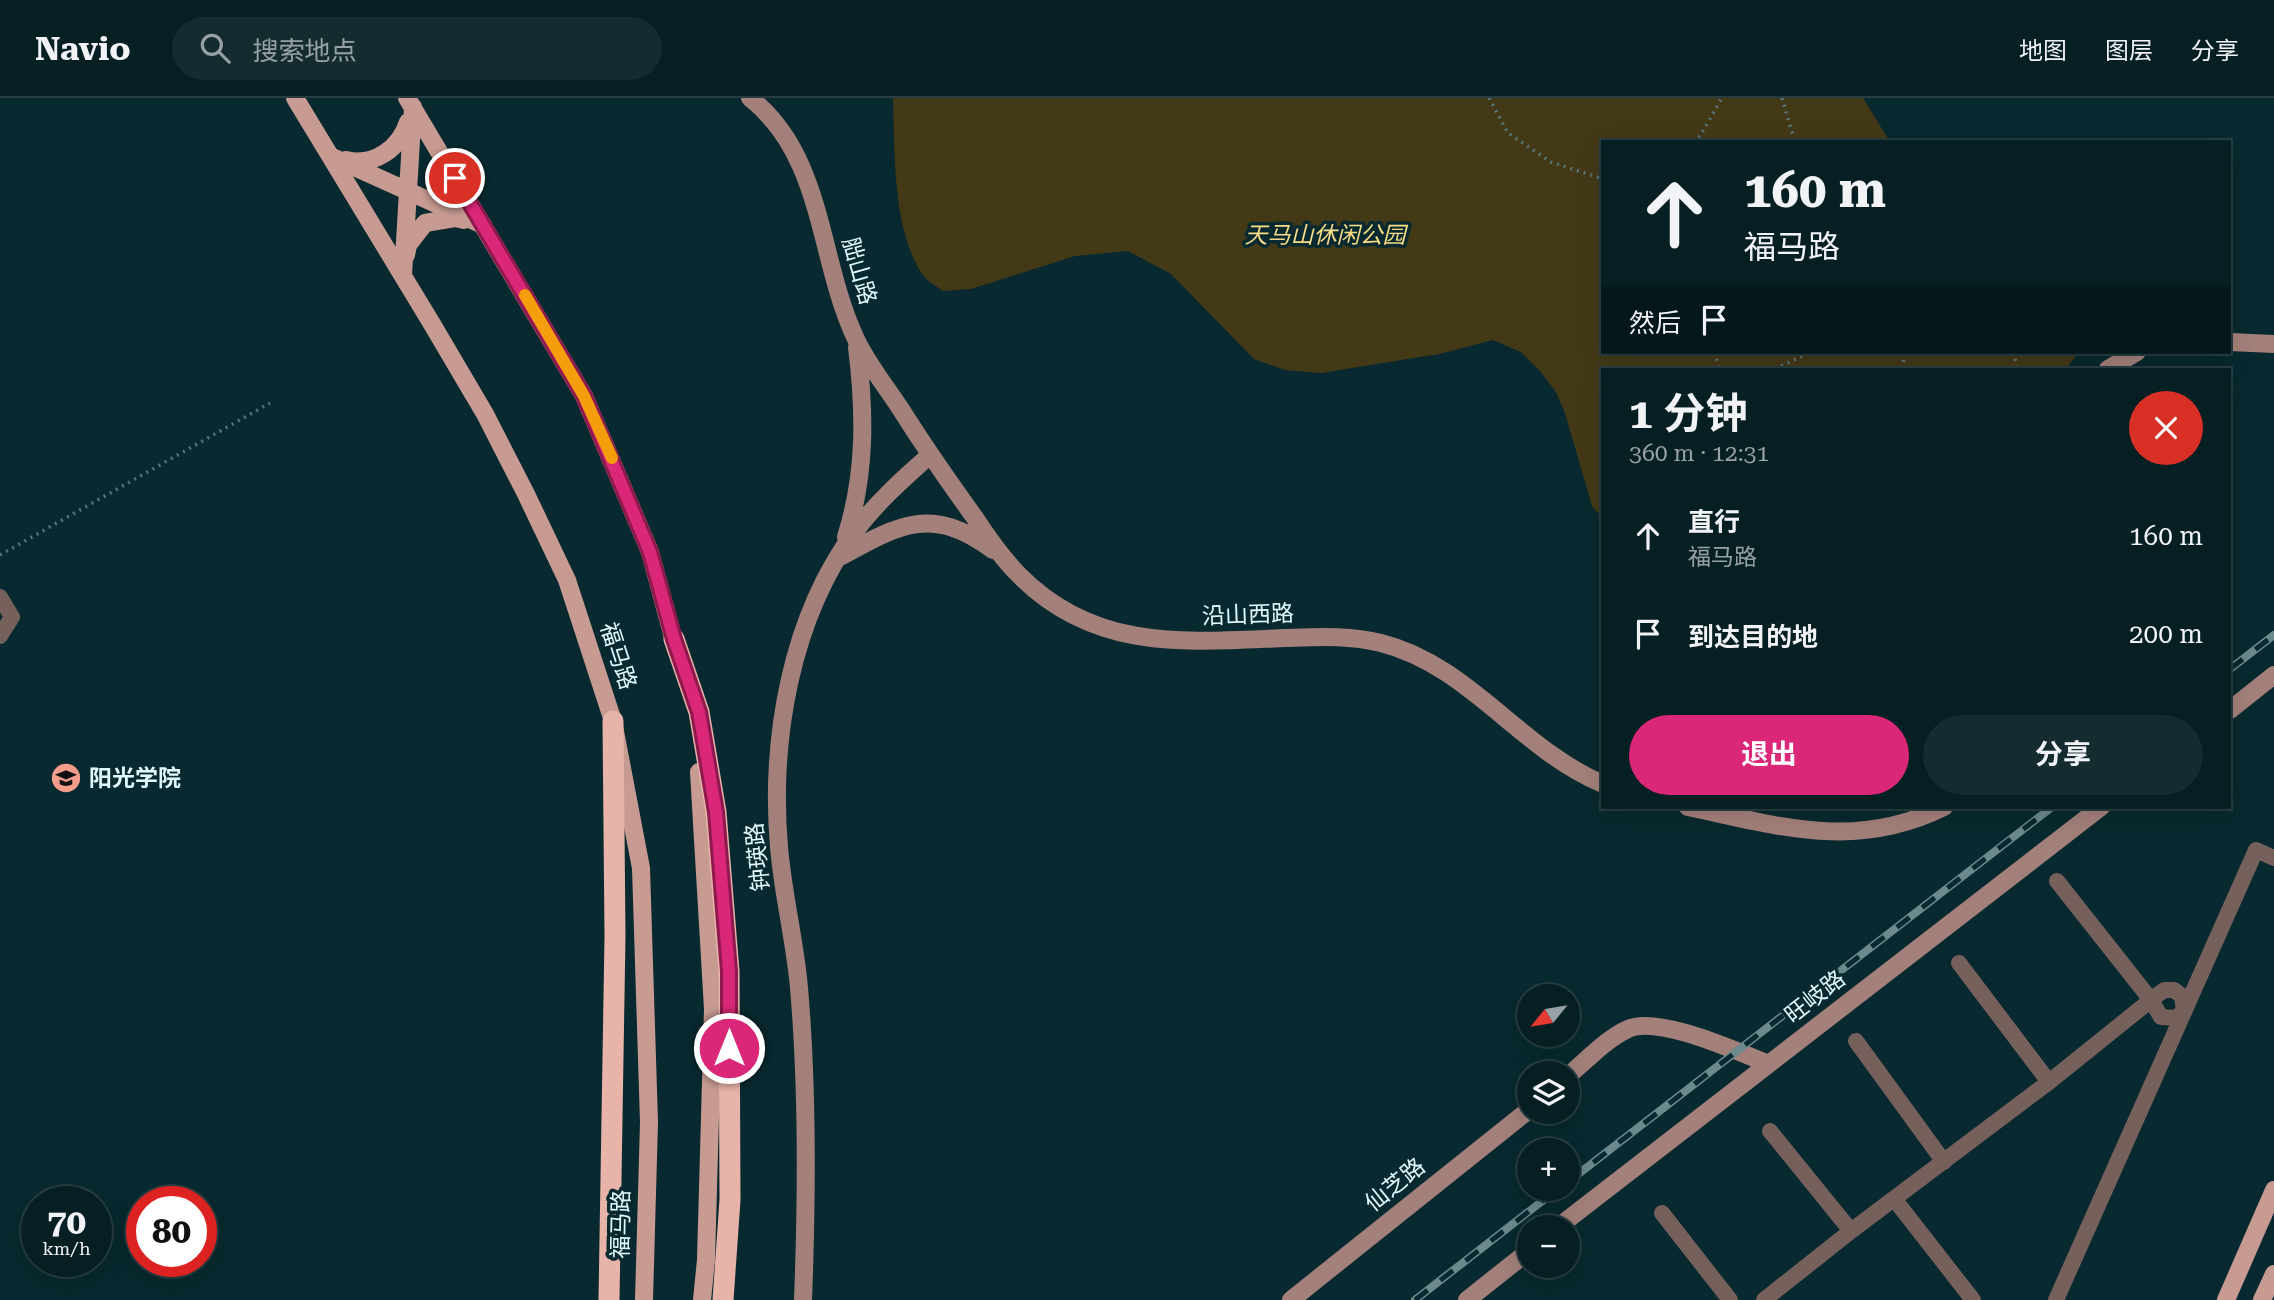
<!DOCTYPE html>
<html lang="zh">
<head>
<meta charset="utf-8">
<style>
	body { margin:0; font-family:"Roboto Serif","Noto Sans SC",serif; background:#142c30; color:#f1f3f6; height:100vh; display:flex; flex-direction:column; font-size:26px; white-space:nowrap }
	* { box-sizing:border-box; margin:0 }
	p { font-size:23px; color:#98a2a6 }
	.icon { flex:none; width:38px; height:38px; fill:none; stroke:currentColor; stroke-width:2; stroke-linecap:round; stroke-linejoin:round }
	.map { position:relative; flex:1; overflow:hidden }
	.side { position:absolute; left:1601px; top:270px; width:630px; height:441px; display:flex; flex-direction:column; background:#061f23; border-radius:0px; box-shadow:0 7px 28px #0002,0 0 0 2px #273d41 }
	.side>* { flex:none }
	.top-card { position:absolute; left:1601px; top:42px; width:630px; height:214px; border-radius:0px; box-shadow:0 7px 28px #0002,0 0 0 2px #273d41; background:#061f23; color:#f1f3f6; overflow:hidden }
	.needle { width:46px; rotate:240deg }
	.controls { position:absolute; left:1517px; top:886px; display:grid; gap:14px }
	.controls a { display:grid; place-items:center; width:63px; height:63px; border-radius:50%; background:#061f23; box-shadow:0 7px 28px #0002,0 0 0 2px #273d41; font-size:35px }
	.speed { position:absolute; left:21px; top:1088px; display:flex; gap:14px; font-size:35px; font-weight:700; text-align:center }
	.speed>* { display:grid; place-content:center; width:91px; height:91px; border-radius:50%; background:#061f23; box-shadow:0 7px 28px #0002,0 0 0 2px #273d41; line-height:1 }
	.speed small { font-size:18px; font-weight:400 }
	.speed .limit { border:10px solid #d22; background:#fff; color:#111 }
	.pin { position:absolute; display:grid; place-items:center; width:60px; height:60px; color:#fff; margin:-30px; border:4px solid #fff; border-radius:50%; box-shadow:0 2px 7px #0007 }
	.me { position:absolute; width:77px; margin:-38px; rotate:0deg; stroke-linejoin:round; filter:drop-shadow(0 0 5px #0008) }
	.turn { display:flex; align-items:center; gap:24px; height:147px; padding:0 28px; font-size:32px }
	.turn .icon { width:91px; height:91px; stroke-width:2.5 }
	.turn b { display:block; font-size:49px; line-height:60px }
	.then { display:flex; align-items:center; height:66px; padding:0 28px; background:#0003; gap:14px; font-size:26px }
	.round { display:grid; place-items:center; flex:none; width:74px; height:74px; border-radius:37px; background:#142c30 }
	.summary { display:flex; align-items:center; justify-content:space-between; height:119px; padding:0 28px }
	h1 { font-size:42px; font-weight:700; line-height:52px }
	.cta { display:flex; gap:14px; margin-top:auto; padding:14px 28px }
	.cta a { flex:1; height:80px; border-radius:42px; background:#db2777; color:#fff; font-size:28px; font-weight:700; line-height:80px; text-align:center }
	.cta a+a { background:#142c30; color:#f1f3f6 }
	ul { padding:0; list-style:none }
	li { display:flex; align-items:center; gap:21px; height:98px; padding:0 28px }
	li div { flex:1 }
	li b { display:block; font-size:26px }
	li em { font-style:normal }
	header { display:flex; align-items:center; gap:42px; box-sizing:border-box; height:98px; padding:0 35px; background:#061f23; border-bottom:2px solid #273d41 }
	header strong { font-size:33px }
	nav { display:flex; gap:38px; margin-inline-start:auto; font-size:24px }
	.search { width:490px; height:63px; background:#142c30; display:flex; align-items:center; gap:18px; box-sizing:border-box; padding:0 24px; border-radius:38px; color:#98a2a6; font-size:26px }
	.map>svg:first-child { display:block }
	.green { fill:#443917 }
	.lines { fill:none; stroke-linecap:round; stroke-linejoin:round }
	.path { stroke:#59767c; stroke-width:3.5; stroke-dasharray:2 5; stroke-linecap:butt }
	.street { stroke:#75605b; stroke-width:16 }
	.secondary { stroke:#a3817a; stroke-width:18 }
	.primary { stroke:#c79b92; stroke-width:18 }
	.highway { stroke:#e8b3a8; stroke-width:21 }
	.rail-casing { stroke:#6c898e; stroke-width:8 }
	.rail { stroke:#08292f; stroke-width:5; stroke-dasharray:16; stroke-linecap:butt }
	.route-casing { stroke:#8e194d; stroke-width:18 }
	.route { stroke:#db2777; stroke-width:12 }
	.slow { stroke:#f59e0b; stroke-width:12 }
	.labels { text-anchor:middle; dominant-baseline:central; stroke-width:7; stroke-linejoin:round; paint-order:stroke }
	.park-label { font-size:23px; font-style:italic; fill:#f7db86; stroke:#08292f }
	.street-label { font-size:23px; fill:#e1f9fe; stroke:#08292f }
	.poi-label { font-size:23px; font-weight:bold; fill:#e1f9fe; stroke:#08292f; text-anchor:start }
</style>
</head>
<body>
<header>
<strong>Navio</strong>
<div class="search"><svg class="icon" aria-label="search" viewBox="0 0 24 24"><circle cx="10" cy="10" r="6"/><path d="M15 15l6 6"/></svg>搜索地点</div>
<nav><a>地图</a><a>图层</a><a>分享</a></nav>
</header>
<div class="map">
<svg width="2274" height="1202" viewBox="0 0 2274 1202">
	<rect width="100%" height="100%" fill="#08292f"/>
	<path class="green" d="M893 0H1863L1890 44H1603V254H2079L2066 271H1603V420L1592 408 1565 315 1556 294 1540 273 1521 254 1493 242 1439 256 1321 275 1285 272 1254 261 1171 176 1128 153 1075 158 971 191 943 193C936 188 927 183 922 176 892 130 895 53 893 0Z"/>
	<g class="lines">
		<path class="path" d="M1489 0 1508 35 1551 64 1603 81
			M1782 0 1795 44
			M1693 44 1700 38 1722 0
			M1715 254 1719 271
			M2014 254 2017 271
			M1775 271 1811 254
			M1902 271 1905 254
			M0 457 270 305"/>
		<path class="street" d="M0 499 12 519 0 538
			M1959 865 2049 984
			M2164 892H2174L2182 898 2184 913 2176 920 2161 919 2151 902Z
			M1856 943 1944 1064
			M1770 1033 1851 1133
			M1895 1102 1973 1202
			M1662 1115 1730 1202
			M1764 1202 1851 1133 2049 984 2151 902 2057 783
			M2056 1202 2256 752 2274 760"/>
		<path class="secondary" d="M750 0C824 58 818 160 855 239 866 264 885 287 900 310 924 348 949 384 975 420 988 440 1002 460 1019 477 1095 554 1186 544 1285 540 1317 539 1349 537 1381 545 1469 567 1521 652 1603 686
			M2230 244 2274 246
			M2108 271 2137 254
			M846 439C866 375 865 315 857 249
			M842 458C901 425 933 408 993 452
			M2230 612 2274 577
			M1688 709C1779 728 1855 753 1944 709
			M1568 978C1587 962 1606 941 1628 931 1658 917 1738 954 1769 966
			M1558 1129 2101 709
			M803 1202C807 1098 808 994 799 890 795 843 783 797 779 749 770 643 790 520 856 432 877 404 904 380 930 357
			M1291 1202 1530 1011
			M1467 1202 1530 1152"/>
		<path class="primary" d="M295 0 432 226 485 316 526 396 567 482 613 623 641 770 649 1024 644 1202
			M407 0 584 298 650 454 677 554
			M330 58 483 127
			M346 62C374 69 400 50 408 24
			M406 157 408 147 425 125 455 120 464 122
			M403 177 413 9
			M699 674 713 911 706 1162 702 1202
			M2226 1202 2274 1092
			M2262 1202 2274 1176"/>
		<path class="highway" d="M674 541 699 614 716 714 729 873 730 1102 723 1202
			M609 1202 615 838 613 623"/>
		<g class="rail-casing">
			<path id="rail" d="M2230 571 2274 537
				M1568 1084 2052 709
				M1415 1202 1559 1090"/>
		</g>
		<use href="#rail" class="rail"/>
	</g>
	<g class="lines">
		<g class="route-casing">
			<path id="route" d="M455 80 584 298 650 454 674 541 699 614 716 714 729 873V950"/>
		</g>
		<use href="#route" class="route"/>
		<path class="slow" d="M525 197 584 298 612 360"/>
	</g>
	<defs>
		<g id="university-disc" transform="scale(1.575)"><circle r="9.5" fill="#f49d8c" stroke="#08292f"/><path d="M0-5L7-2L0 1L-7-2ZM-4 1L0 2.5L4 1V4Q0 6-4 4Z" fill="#111"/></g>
	</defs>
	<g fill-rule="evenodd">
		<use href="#university-disc" x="66" y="680"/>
	</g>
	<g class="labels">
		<g class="park-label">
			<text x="1325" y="137">天马山休闲公园</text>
		</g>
		<g class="street-label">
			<text transform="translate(859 173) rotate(74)">胐山路</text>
			<text transform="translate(1248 517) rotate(-2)">沿山西路</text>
			<text transform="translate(618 558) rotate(72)">福马路</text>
			<text transform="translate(758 759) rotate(-96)">钟瑛路</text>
			<text transform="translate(1815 899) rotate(-38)">旺岐路</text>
			<text transform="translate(1395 1087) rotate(-39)">仙芝路</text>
			<text transform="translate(621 1126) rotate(-89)">福马路</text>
		</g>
		<g class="poi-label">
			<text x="89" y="680">阳光学院</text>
		</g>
	</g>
</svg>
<div class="controls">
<a><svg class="needle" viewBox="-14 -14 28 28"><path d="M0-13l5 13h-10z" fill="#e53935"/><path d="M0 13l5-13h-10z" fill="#98a2a6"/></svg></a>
<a><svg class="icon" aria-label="layers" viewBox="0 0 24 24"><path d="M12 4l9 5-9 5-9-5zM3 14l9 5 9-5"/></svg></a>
<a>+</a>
<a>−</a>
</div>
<div class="speed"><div>70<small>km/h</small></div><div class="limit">80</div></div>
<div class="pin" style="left:455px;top:80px;background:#d93025"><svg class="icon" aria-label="arrive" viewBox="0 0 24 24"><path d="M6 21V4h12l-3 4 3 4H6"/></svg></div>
<svg class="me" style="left:729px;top:950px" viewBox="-20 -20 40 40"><circle r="17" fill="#db2777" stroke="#fff" stroke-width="3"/><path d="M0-11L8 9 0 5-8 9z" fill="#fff"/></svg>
<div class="top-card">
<div class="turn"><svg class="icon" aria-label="ahead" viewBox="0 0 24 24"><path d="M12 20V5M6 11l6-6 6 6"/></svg><div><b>160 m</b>福马路</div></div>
<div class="then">然后<svg class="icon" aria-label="arrive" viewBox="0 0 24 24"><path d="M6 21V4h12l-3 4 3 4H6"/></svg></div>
</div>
<section class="side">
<div class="summary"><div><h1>1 分钟</h1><p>360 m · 12:31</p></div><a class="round" style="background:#d93025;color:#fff"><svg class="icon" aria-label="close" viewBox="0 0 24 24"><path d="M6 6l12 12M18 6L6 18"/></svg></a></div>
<ul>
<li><svg class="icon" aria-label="ahead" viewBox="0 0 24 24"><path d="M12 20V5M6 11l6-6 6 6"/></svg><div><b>直行</b><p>福马路</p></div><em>160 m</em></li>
<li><svg class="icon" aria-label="arrive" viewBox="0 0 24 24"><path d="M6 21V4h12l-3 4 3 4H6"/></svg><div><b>到达目的地</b></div><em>200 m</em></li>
</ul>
<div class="cta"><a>退出</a><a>分享</a></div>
</section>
</div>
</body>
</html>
